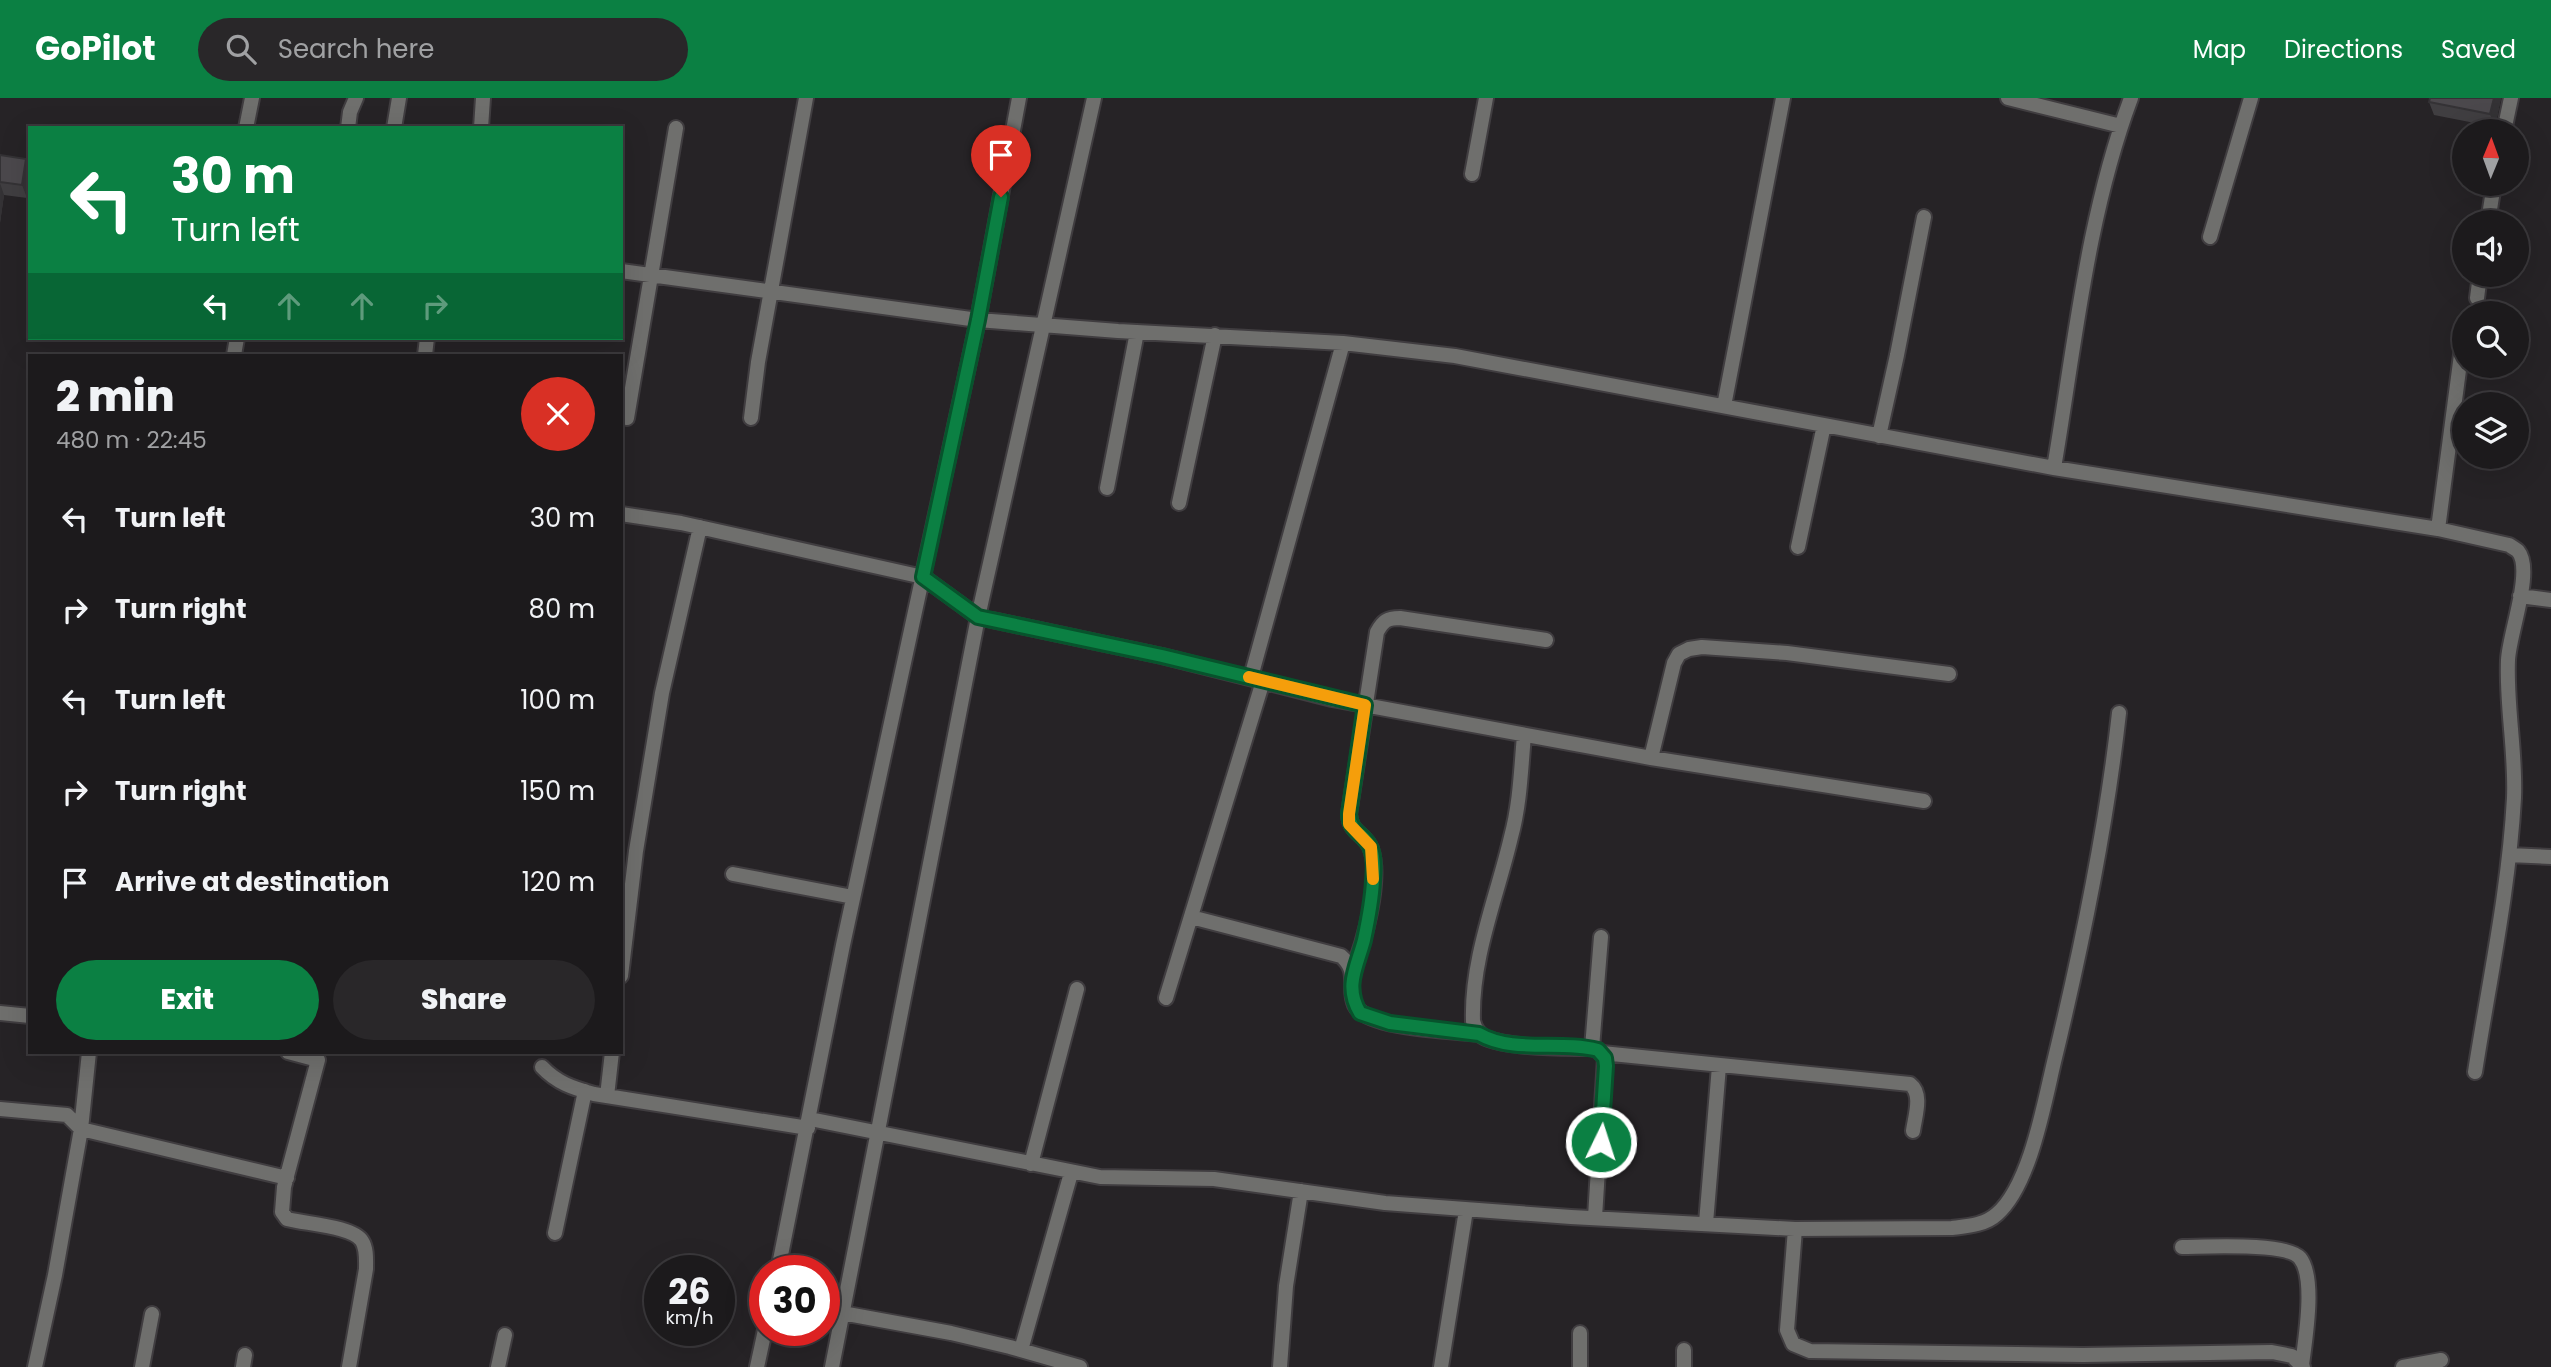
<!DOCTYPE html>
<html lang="en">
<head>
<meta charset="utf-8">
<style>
	body { margin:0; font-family:Poppins,sans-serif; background:#292729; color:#f1f3f6; height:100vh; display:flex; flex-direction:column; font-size:26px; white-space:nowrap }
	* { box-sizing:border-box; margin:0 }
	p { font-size:23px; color:#a0a1a3 }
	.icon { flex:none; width:38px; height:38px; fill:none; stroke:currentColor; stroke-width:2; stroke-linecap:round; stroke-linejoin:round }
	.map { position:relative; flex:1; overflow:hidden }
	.side { position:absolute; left:28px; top:256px; width:595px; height:700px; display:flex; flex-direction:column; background:#1c1a1c; border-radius:0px; box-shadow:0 7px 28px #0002,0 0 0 2px #3a383b }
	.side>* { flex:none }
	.hud { position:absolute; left:28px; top:28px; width:595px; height:214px; border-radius:0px; box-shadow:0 7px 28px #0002,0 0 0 2px #3a383b; background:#0b8043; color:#fff; overflow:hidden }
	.needle { width:46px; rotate:1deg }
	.fabs { position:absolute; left:2452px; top:21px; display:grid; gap:14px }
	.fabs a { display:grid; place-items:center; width:77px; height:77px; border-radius:50%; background:#1c1a1c; box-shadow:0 7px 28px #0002,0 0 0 2px #3a383b; font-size:35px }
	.speed { position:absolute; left:644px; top:1157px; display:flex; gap:14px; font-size:35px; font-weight:700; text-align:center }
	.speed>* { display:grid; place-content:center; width:91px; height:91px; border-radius:50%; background:#1c1a1c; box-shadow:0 7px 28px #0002,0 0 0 2px #3a383b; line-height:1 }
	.speed small { font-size:18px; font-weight:400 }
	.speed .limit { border:10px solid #d22; background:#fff; color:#111 }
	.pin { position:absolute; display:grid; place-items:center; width:60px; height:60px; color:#fff; margin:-72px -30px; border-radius:50% 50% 50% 0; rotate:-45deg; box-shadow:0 0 7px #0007 }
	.pin .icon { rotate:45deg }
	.me { position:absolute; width:77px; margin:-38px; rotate:4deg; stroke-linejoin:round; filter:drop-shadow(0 0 5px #0008) }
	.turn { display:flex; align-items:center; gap:24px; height:147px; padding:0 28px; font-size:32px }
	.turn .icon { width:91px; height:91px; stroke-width:2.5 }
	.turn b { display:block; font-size:49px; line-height:60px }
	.lanes { display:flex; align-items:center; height:66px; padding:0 28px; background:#0003; justify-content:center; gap:35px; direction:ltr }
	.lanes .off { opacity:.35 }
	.round { display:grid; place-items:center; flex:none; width:74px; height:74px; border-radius:37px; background:#292729 }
	.summary { display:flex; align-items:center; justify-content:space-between; height:119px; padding:0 28px }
	h1 { font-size:42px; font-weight:800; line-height:52px }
	.button { display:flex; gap:14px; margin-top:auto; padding:14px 28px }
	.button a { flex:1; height:80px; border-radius:42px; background:#0b8043; color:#fff; font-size:28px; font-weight:800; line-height:80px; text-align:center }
	.button a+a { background:#292729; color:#f1f3f6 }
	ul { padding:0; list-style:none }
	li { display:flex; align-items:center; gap:21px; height:91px; padding:0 28px }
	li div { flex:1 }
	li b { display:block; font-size:26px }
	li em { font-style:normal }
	header { display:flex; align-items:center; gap:42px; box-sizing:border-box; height:98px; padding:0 35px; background:#0b8043; color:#fff }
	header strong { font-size:33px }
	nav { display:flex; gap:38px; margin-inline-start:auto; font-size:24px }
	.search { width:490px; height:63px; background:#292729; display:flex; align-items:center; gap:18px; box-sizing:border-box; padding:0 24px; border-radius:38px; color:#a0a1a3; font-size:26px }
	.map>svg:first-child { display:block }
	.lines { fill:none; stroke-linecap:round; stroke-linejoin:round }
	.street-casing { stroke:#403d40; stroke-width:18 }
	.street { stroke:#6f6f6d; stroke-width:14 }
	.wall { fill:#403e41 }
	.shaded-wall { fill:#343235 }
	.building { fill:#4b484c; stroke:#343235; stroke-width:2 }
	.route-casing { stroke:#07532c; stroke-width:18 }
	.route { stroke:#0b8043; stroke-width:12 }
	.slow { stroke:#f59e0b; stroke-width:12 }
</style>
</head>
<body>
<header>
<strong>GoPilot</strong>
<div class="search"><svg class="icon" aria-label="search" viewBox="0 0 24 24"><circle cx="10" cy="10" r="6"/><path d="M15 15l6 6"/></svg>Search here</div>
<nav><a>Map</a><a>Directions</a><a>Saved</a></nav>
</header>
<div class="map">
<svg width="2551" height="1269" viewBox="0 0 2551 1269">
	<rect width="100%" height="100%" fill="#262326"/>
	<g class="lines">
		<g class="street-casing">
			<path id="street" d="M2008 0 2121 28
				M246 30 252 0
				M348 30 350 14 356 0
				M394 30 399 0
				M481 30 483 0
				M2504 33 2511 0
				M1472 76 1486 0
				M2488 124 2494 86
				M2210 139 2251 0
				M621 173 978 222 1118 233 1343 245 1455 258 2054 370 2438 431 2509 447C2509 447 2517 452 2518 453 2534 472 2509 536 2508 562 2506 608 2516 654 2514 700 2509 791 2489 884 2475 974
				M2477 200 2480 177
				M234 257 237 240
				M425 257 427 240
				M1724 308 1783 0
				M627 320 676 30
				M751 320 758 264 806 0
				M1879 338 1897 257 1924 119
				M2054 370C2075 246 2087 118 2131 0
				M1107 390 1137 234
				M1179 405 1215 237
				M621 416 681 425 923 479 978 519 1162 558 1332 601 1651 660 1924 703
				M2438 431 2464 234
				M1798 449 1824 327
				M2520 498 2551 502
				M1251 579 1343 245
				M1524 637C1521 671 1520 706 1511 739 1497 799 1471 860 1473 923 1475 931 1479 937 1486 940 1510 950 1564 950 1592 950L1598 952 1605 960 1595 1119
				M1651 660 1674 565 1679 556 1689 551 1702 549 1787 555 1949 576
				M2509 757 2551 759
				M733 776 853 799
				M1191 819 1341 858C1360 874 1347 888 1355 907 1365 931 1455 933 1479 936
				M1352 874C1364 845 1382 782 1371 751 1365 735 1350 736 1349 716L1377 534C1383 523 1387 520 1400 520L1546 542
				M621 878 636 753 662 595 700 429
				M1166 900 1263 583
				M0 915 30 918
				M1592 950 1601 839
				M288 954 318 962 284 1089 282 1114 287 1121C305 1126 353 1128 362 1143 367 1151 366 1162 366 1171L349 1269
				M1602 955 1910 986C1923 996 1915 1018 1913 1033
				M542 969C557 985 573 990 594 996L808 1030
				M607 998 612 954
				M0 1011 67 1017 81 1031 287 1080
				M810 1021 1100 1079 1214 1081 1385 1105 1571 1119 1795 1131 1952 1130C1968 1128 1985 1127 1997 1116 2030 1087 2044 1006 2054 964 2082 848 2106 733 2119 615
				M1031 1066 1077 891
				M1706 1125 1719 968
				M1795 1131 1787 1232 1793 1246 1810 1253 2083 1257 2272 1254 2292 1258 2303 1269
				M555 1135 585 993
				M2182 1149C2204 1149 2287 1144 2300 1160 2316 1180 2305 1242 2302 1267
				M778 1172 843 847 978 222 1019 0
				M842 1215 951 1235 1010 1249 1080 1269
				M1021 1252 1071 1075
				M35 1269 55 1177 81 1031 89 954
				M142 1269 152 1216
				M243 1269 245 1257
				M498 1269 505 1237
				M757 1269 765 1232
				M832 1269 978 519 1094 0
				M1280 1269 1286 1188 1301 1093
				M1441 1269 1466 1112
				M1580 1269V1235
				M1684 1269V1252
				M2403 1269 2441 1262"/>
		</g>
		<use href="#street" class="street"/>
	</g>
	<path class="wall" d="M2430 0H2501L2495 29 2434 17 2429 4Z
		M0 57 30 72 27 100 4 97 0 125Z"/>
	<path class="shaded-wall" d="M2494 0H2501L2495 29 2490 16Z
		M26 61 30 72 27 100 22 87Z
		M0 85 4 97 0 125Z"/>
	<path class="building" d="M2430 0H2494L2490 16 2429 4Z
		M0 57 26 61 22 87 0 84Z"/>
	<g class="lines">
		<g class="route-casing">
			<path id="route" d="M1001 99 978 222 923 479 978 519 1162 558 1365 607 1349 716C1350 736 1365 735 1371 751 1375 761 1374 773 1373 783 1372 803 1368 823 1364 842 1357 869 1344 888 1360 915L1390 925 1479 936C1514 956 1560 942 1598 952L1605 960 1606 968 1601 1044"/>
		</g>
		<use href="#route" class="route"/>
		<path class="slow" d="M1249 579 1365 607 1349 716V726L1371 749 1373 781"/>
	</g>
</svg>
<div class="fabs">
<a><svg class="needle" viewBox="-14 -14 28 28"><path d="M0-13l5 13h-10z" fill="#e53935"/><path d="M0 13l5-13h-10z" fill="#a0a1a3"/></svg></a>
<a><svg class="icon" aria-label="sound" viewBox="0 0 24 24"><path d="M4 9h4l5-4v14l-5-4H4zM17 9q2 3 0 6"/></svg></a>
<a><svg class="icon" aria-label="search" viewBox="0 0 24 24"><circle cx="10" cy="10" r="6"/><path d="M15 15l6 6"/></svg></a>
<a><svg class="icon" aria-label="layers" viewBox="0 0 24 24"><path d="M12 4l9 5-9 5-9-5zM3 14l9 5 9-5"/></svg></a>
</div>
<div class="speed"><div>26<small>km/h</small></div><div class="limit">30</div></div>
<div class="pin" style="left:1001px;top:99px;background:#d93025"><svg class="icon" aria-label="arrive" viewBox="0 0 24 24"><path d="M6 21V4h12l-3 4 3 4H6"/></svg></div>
<svg class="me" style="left:1601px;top:1044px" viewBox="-20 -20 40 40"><circle r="17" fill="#0b8043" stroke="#fff" stroke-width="3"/><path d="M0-11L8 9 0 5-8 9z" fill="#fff"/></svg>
<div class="hud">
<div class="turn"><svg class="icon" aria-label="left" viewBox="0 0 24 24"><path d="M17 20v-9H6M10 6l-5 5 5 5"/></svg><div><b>30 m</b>Turn left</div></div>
<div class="lanes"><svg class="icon" aria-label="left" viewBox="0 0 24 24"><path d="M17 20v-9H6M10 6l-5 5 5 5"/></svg><svg class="icon off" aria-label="ahead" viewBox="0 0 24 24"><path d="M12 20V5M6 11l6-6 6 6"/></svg><svg class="icon off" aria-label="ahead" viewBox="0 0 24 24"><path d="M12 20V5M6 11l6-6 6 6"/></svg><svg class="icon off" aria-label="right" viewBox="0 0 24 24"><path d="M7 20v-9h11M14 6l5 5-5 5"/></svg></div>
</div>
<section class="side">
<div class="summary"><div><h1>2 min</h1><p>480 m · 22:45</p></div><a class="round" style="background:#d93025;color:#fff"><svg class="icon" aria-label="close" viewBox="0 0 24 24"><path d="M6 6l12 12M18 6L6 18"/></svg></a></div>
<ul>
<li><svg class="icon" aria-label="left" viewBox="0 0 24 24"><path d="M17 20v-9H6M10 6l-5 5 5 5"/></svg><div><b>Turn left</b></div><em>30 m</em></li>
<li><svg class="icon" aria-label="right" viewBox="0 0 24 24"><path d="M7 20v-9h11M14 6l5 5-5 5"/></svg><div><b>Turn right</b></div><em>80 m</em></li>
<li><svg class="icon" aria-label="left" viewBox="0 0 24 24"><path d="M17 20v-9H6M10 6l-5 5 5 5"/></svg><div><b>Turn left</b></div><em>100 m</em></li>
<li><svg class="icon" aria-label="right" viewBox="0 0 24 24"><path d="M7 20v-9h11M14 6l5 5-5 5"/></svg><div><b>Turn right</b></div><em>150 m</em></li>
<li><svg class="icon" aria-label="arrive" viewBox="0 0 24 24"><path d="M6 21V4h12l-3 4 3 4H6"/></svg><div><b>Arrive at destination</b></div><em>120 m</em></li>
</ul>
<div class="button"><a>Exit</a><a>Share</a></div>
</section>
</div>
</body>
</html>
